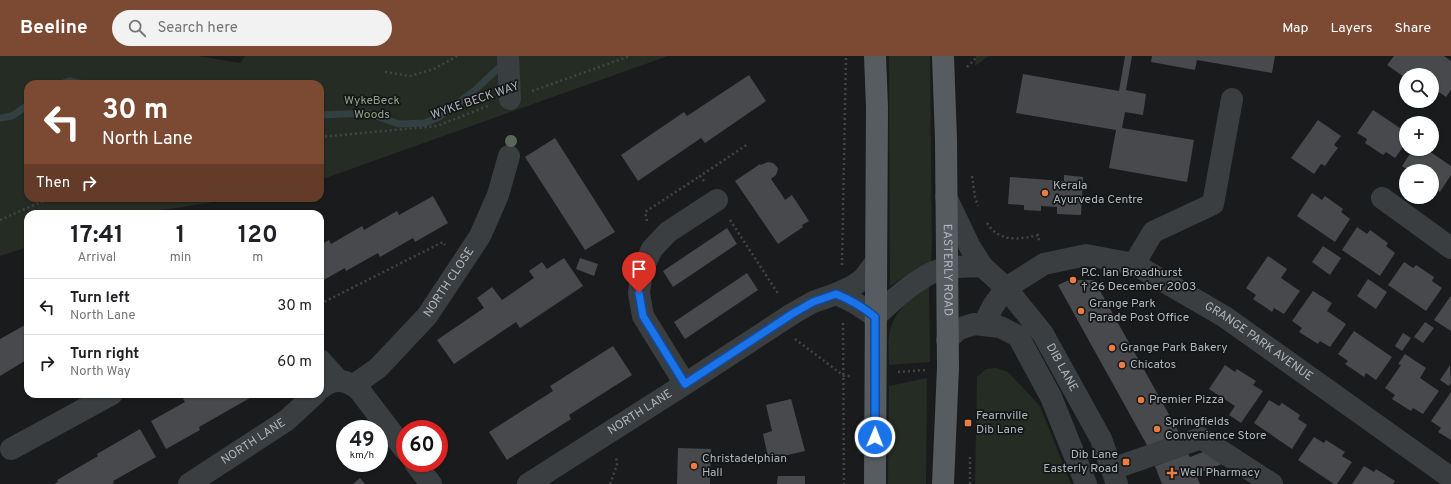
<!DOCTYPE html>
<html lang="en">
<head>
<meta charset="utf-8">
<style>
	body { margin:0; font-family:Overpass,sans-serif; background:#f2f2f2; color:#202124; height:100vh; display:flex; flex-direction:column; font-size:15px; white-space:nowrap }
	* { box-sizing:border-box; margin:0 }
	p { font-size:13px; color:#757577 }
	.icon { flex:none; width:22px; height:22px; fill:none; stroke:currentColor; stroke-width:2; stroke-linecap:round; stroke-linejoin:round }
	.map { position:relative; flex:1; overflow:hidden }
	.details { position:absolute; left:24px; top:154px; width:300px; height:188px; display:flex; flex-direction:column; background:#fff; border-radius:12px; box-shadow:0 1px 3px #0004 }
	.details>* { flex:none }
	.hud { position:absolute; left:24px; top:24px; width:300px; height:122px; border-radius:12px; box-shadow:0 1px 3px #0004; background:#7c4a32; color:#fff; overflow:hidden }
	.controls { position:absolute; left:1399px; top:12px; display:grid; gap:8px }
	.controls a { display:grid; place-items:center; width:40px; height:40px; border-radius:50%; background:#fff; box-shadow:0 1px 3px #0004; font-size:20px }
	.speed { position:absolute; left:336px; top:364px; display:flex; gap:8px; font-size:20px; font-weight:700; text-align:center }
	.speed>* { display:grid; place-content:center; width:52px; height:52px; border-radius:50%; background:#fff; box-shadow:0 1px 3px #0004; line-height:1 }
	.speed small { font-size:10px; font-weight:400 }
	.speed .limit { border:6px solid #d22; background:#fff; color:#111 }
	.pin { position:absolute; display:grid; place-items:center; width:34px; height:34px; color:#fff; margin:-41px -17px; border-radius:50% 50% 50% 0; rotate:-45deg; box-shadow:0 0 4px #0007 }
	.pin .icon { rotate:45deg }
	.me { position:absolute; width:44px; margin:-22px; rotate:1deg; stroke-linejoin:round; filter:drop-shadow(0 0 3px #0008) }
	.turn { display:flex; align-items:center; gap:14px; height:84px; padding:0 12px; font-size:18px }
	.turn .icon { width:52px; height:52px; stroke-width:2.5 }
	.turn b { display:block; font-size:28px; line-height:34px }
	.then { display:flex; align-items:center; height:38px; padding:0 12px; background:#0003; gap:8px; font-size:15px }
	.eta { display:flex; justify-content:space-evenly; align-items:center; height:68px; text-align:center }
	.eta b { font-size:24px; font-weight:700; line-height:28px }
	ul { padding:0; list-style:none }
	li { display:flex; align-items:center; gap:12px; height:56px; padding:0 12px; border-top:1px solid #e0e0e0 }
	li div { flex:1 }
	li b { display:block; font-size:15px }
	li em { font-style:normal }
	header { display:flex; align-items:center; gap:24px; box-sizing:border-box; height:56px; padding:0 20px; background:#7c4a32; color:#fff }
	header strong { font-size:19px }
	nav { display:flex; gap:22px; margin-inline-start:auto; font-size:14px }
	.search { width:280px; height:36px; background:#f2f2f2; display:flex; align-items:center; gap:10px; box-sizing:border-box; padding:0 14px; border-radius:22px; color:#757577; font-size:15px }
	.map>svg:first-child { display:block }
	.green { fill:#252c24 }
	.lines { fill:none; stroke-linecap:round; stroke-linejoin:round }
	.stream { stroke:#324042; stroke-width:7 }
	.building { fill:#47494c }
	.path { stroke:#414548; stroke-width:2.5; stroke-dasharray:2 3; stroke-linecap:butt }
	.minor { stroke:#3b3e41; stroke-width:22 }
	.major { stroke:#575c60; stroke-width:22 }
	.minor-bridge { stroke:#3b3e41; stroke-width:22 }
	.tree { fill:#5a6756 }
	.route-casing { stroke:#114b97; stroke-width:10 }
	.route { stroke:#1a73e8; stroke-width:7 }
	.poi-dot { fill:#ec7c43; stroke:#151617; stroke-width:1.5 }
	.labels { text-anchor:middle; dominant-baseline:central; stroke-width:3.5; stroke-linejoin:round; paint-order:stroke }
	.park-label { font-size:12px; fill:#8ea585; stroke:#151617 }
	.street-label { font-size:12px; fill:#adb6bb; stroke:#151617 }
	.poi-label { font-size:12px; fill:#adb6bb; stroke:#151617; text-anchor:start }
</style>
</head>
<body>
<header>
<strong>Beeline</strong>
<div class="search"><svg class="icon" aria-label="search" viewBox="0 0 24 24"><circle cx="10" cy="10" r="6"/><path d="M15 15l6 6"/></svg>Search here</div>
<nav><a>Map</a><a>Layers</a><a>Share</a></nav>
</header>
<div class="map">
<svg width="1451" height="428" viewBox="0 0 1451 428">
	<rect width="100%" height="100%" fill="#1a1b1c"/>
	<path class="green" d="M0 0H198L240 7 245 0H668L320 124V28H28V142H240L137 158H28V191L0 200Z
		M889 0H930L932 186 931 206 919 211 890 230Z
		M976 0H989L975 10Z
		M929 230 930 306 889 309C889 297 887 282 891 271 896 254 914 239 929 230Z
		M996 312 1008 316 1040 350 1071 428H975L977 321 986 313Z
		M927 322 926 428H888L889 330Z"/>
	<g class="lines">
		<path class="stream" d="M61 28 69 25 83 28
			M320 59 367 57 399 68 425 67 439 61 474 35 503 8
			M0 62 12 60 28 49"/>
	</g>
	<path class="building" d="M1125 0H1132L1126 34 1146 38 1143 59 1125 56 1122 72 1194 84 1187 126 1109 112 1116 74 1016 57 1023 18 1119 35Z
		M1152 0H1275L1272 17 1197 4 1195 14 1151 6Z
		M1394 0H1444L1451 5V34L1446 41 1432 31V19H1415L1409 14 1404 21 1387 9Z
		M749 19 766 45 705 87 701 82 638 125 621 99 684 56 687 60Z
		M1373 54 1406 76V87L1395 102 1386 96 1383 99 1365 87 1367 83 1357 77Z
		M1318 64 1341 80 1334 89 1338 92 1331 101 1325 110 1321 108 1314 118 1291 102Z
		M555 82 615 176 585 194 525 101Z
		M1413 93H1426L1451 110V119L1440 136 1432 131V115H1409L1402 110Z
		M768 106 773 107 777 111 778 113 776 119 771 123 782 139 785 144 792 139 809 165 802 169 803 171 778 188 735 125 760 108 761 109Z
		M1064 119 1083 121 1081 159 1057 158V151L1041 150V155L1024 154V149L1008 148 1010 121 1064 125Z
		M1312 137 1322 144 1325 140 1343 153 1341 156 1350 163 1335 186 1297 160Z
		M433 140 448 167 415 186 413 182 380 201 378 197 346 215 345 212 320 226V189L329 184 331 188 362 170 364 174 397 155 399 159Z
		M1357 171 1367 178 1370 174 1388 187 1386 190 1395 197 1380 220 1342 194Z
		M727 172 737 188 673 231 663 215Z
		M1323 190 1341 202 1330 219 1312 206Z
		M1268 200 1287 213 1281 222 1300 235 1284 258 1274 252 1272 256 1262 249 1253 243 1256 239 1246 232Z
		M564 202 583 230 520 272 516 266 454 308 437 284 484 252 477 242 492 231 502 244 534 222 529 215 542 206 547 213Z
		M580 202 598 208 594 220 576 213Z
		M1404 206 1413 212 1416 209 1434 221 1432 225 1442 232 1426 255 1388 229Z
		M747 217 758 234 685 283 674 266Z
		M1368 223 1387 236 1376 253 1357 240Z
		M1069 224H1094L1181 380 1148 391 1058 229Z
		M1313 235 1332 247 1327 255 1346 268 1330 291 1320 285 1318 288 1299 276 1302 272 1292 265Z
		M1450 241H1451V275L1434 264Z
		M1425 266 1434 272 1423 287 1414 281Z
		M25 269 28 273V303L0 320V283Z
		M1354 275 1392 301 1376 324 1366 317 1364 321 1345 308 1348 305 1338 298Z
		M1403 277 1411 282 1402 295 1395 290Z
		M613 290 632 319 569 359 571 363 507 404 489 376 553 335 550 330Z
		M1405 298 1426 312 1420 322 1439 335 1423 358 1413 352 1411 355 1392 343 1395 339 1385 332 1401 309 1398 308Z
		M1225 309 1235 316 1237 313 1256 325 1253 329 1263 335 1241 367 1229 359 1235 350 1209 333Z
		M1450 309 1451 327 1449 330 1440 324Z
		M1451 336V384L1438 376 1441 372 1431 365Z
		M191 338H257L199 371 200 374 166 393 151 365 185 346 183 343Z
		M791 343 805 395 779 401 778 399 768 401 763 378 772 375 766 349Z
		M1269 344 1279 350 1282 347 1300 359 1298 363 1307 369 1292 393 1254 367Z
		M140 373 156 401 113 425 114 427 112 428H54L58 426 57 424 98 400 97 398Z
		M1314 381 1324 387 1326 384 1345 396 1342 400 1352 406 1337 428H1334L1298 404Z
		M678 392 711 393 710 428H677Z
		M1211 393 1218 398 1222 408 1196 418 1200 428H1162L1155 410 1188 398 1190 401Z
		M1364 410 1374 416 1376 413 1395 425 1393 428H1352Z
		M778 420H805V428H777Z
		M360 422 365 428H353Z"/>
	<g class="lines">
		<path class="path" d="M967 11 978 0
			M385 16 410 20 434 13 457 0
			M532 35 630 0
			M320 81 437 70 488 50
			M972 120 975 141 978 150
			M704 125 700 120 748 88
			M0 164 50 142
			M730 164 779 239
			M647 165 645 156 700 120
			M987 167C999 186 1018 184 1038 179L1039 185
			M842 209 846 0
			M320 248 443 186 445 189
			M843 267 844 428
			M795 283 844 320H852
			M898 316 925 314
			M970 401V428
			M610 428 617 409 616 400"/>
		<g class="minor">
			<path id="s1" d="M946 141 970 191 982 210 1006 232 1043 278 1101 383 1117 428"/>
			<path d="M1382 142 1451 192"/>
			<path d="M875 207 863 223 853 230 836 238C851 244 863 251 875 261 893 244 923 215 948 212 959 210 971 211 982 210"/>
			<path d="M1134 208 1153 176 1213 148 1232 43"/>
			<path id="s2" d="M984 268 993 250 1006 232 1044 208 1086 199 1134 208 1225 261 1451 422"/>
			<path d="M947 284 959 273 974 268 1000 271 1018 280 1051 341 1086 428"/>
			<path d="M320 304 339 325"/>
			<path d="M685 328 643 260 639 237 642 214 652 193 668 176 717 144"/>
			<path id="s3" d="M354 329 378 312 427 260 480 180 498 139 509 100"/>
			<path d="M320 333C334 321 347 323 360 335L405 394"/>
			<path d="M11 393 112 338"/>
			<path d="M415 407 431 428"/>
			<path d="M1112 413 1201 382 1272 428"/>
			<path id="s4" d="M189 428 287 364 315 338"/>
			<path id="s5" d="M528 428 685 328 792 258 813 246 836 238"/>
		</g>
		<g class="major">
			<path id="s6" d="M943 0 946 84 948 311 943 428"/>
			<path d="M875 428 877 51 875 0"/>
		</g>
		<path class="minor-bridge" d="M508 0 510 43"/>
	</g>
	<circle class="tree" cx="511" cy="85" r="6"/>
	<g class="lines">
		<g class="route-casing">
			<path id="route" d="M639 237 643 260 685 328 792 258 813 246 836 238C851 244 863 251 875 261V381"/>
		</g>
		<use href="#route" class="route"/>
	</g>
	<g class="poi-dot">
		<circle cx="1045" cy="137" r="4"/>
		<circle cx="1073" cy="224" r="4"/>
		<circle cx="1081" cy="255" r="4"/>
		<circle cx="1112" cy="292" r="4"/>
		<circle cx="1122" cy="309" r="4"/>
		<circle cx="1141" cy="344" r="4"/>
		<rect x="964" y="363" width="8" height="8" rx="2"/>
		<circle cx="1157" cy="373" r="4"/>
		<rect x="1122" y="402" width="8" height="8" rx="2"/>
		<circle cx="694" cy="410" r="4"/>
		<path d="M1170 411h4v4h4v4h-4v4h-4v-4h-4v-4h4z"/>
	</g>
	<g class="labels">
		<g class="park-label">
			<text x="372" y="45">WykeBeck<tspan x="372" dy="14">Woods</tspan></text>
		</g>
		<g class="street-label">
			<text transform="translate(475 45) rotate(-19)">WYKE BECK WAY</text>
			<text stroke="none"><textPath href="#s6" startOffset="214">EASTERLY ROAD</textPath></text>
			<text stroke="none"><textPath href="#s3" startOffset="141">NORTH CLOSE</textPath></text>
			<text stroke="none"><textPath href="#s2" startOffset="326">GRANGE PARK AVENUE</textPath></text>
			<text stroke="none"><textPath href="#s1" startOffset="208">DIB LANE</textPath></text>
			<text stroke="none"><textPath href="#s5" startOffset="133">NORTH LANE</textPath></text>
			<text stroke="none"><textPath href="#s4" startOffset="77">NORTH LANE</textPath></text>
		</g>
		<g class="poi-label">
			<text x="1053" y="130">Kerala<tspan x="1053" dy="14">Ayurveda Centre</tspan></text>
			<text x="1081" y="217">P.C. Ian Broadhurst<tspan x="1081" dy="14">† 26 December 2003</tspan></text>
			<text x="1089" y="248">Grange Park<tspan x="1089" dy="14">Parade Post Office</tspan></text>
			<text x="1120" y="292">Grange Park Bakery</text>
			<text x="1130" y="309">Chicatos</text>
			<text x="1149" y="344">Premier Pizza</text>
			<text x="976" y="360">Fearnville<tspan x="976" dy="14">Dib Lane</tspan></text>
			<text x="1165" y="366">Springfields<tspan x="1165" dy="14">Convenience Store</tspan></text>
			<text x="1118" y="399" text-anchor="end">Dib Lane<tspan x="1118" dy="14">Easterly Road</tspan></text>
			<text x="702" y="403">Christadelphian<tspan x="702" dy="14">Hall</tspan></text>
			<text x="1180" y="417">Well Pharmacy</text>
		</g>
	</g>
</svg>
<div class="controls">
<a><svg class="icon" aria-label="search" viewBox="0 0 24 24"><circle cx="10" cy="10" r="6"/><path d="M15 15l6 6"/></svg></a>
<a>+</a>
<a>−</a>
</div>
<div class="speed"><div>49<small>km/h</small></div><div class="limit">60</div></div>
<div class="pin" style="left:639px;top:237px;background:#d93025"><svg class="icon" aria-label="arrive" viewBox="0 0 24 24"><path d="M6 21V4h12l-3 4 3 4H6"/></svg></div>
<svg class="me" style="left:875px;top:381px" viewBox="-20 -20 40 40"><circle r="17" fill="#1a73e8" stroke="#fff" stroke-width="3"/><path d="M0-11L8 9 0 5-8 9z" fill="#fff"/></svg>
<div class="hud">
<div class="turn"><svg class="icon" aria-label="left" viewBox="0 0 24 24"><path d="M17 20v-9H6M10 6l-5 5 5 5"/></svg><div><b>30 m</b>North Lane</div></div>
<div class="then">Then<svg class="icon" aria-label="right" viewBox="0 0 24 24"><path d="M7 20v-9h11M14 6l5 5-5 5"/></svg></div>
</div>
<section class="details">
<div class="eta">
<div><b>17:41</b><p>Arrival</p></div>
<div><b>1</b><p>min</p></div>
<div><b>120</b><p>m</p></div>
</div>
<ul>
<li><svg class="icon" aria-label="left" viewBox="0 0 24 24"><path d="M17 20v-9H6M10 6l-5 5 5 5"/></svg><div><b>Turn left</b><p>North Lane</p></div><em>30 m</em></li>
<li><svg class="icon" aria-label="right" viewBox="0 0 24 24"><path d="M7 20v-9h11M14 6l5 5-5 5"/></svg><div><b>Turn right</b><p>North Way</p></div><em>60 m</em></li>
</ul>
</section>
</div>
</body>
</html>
